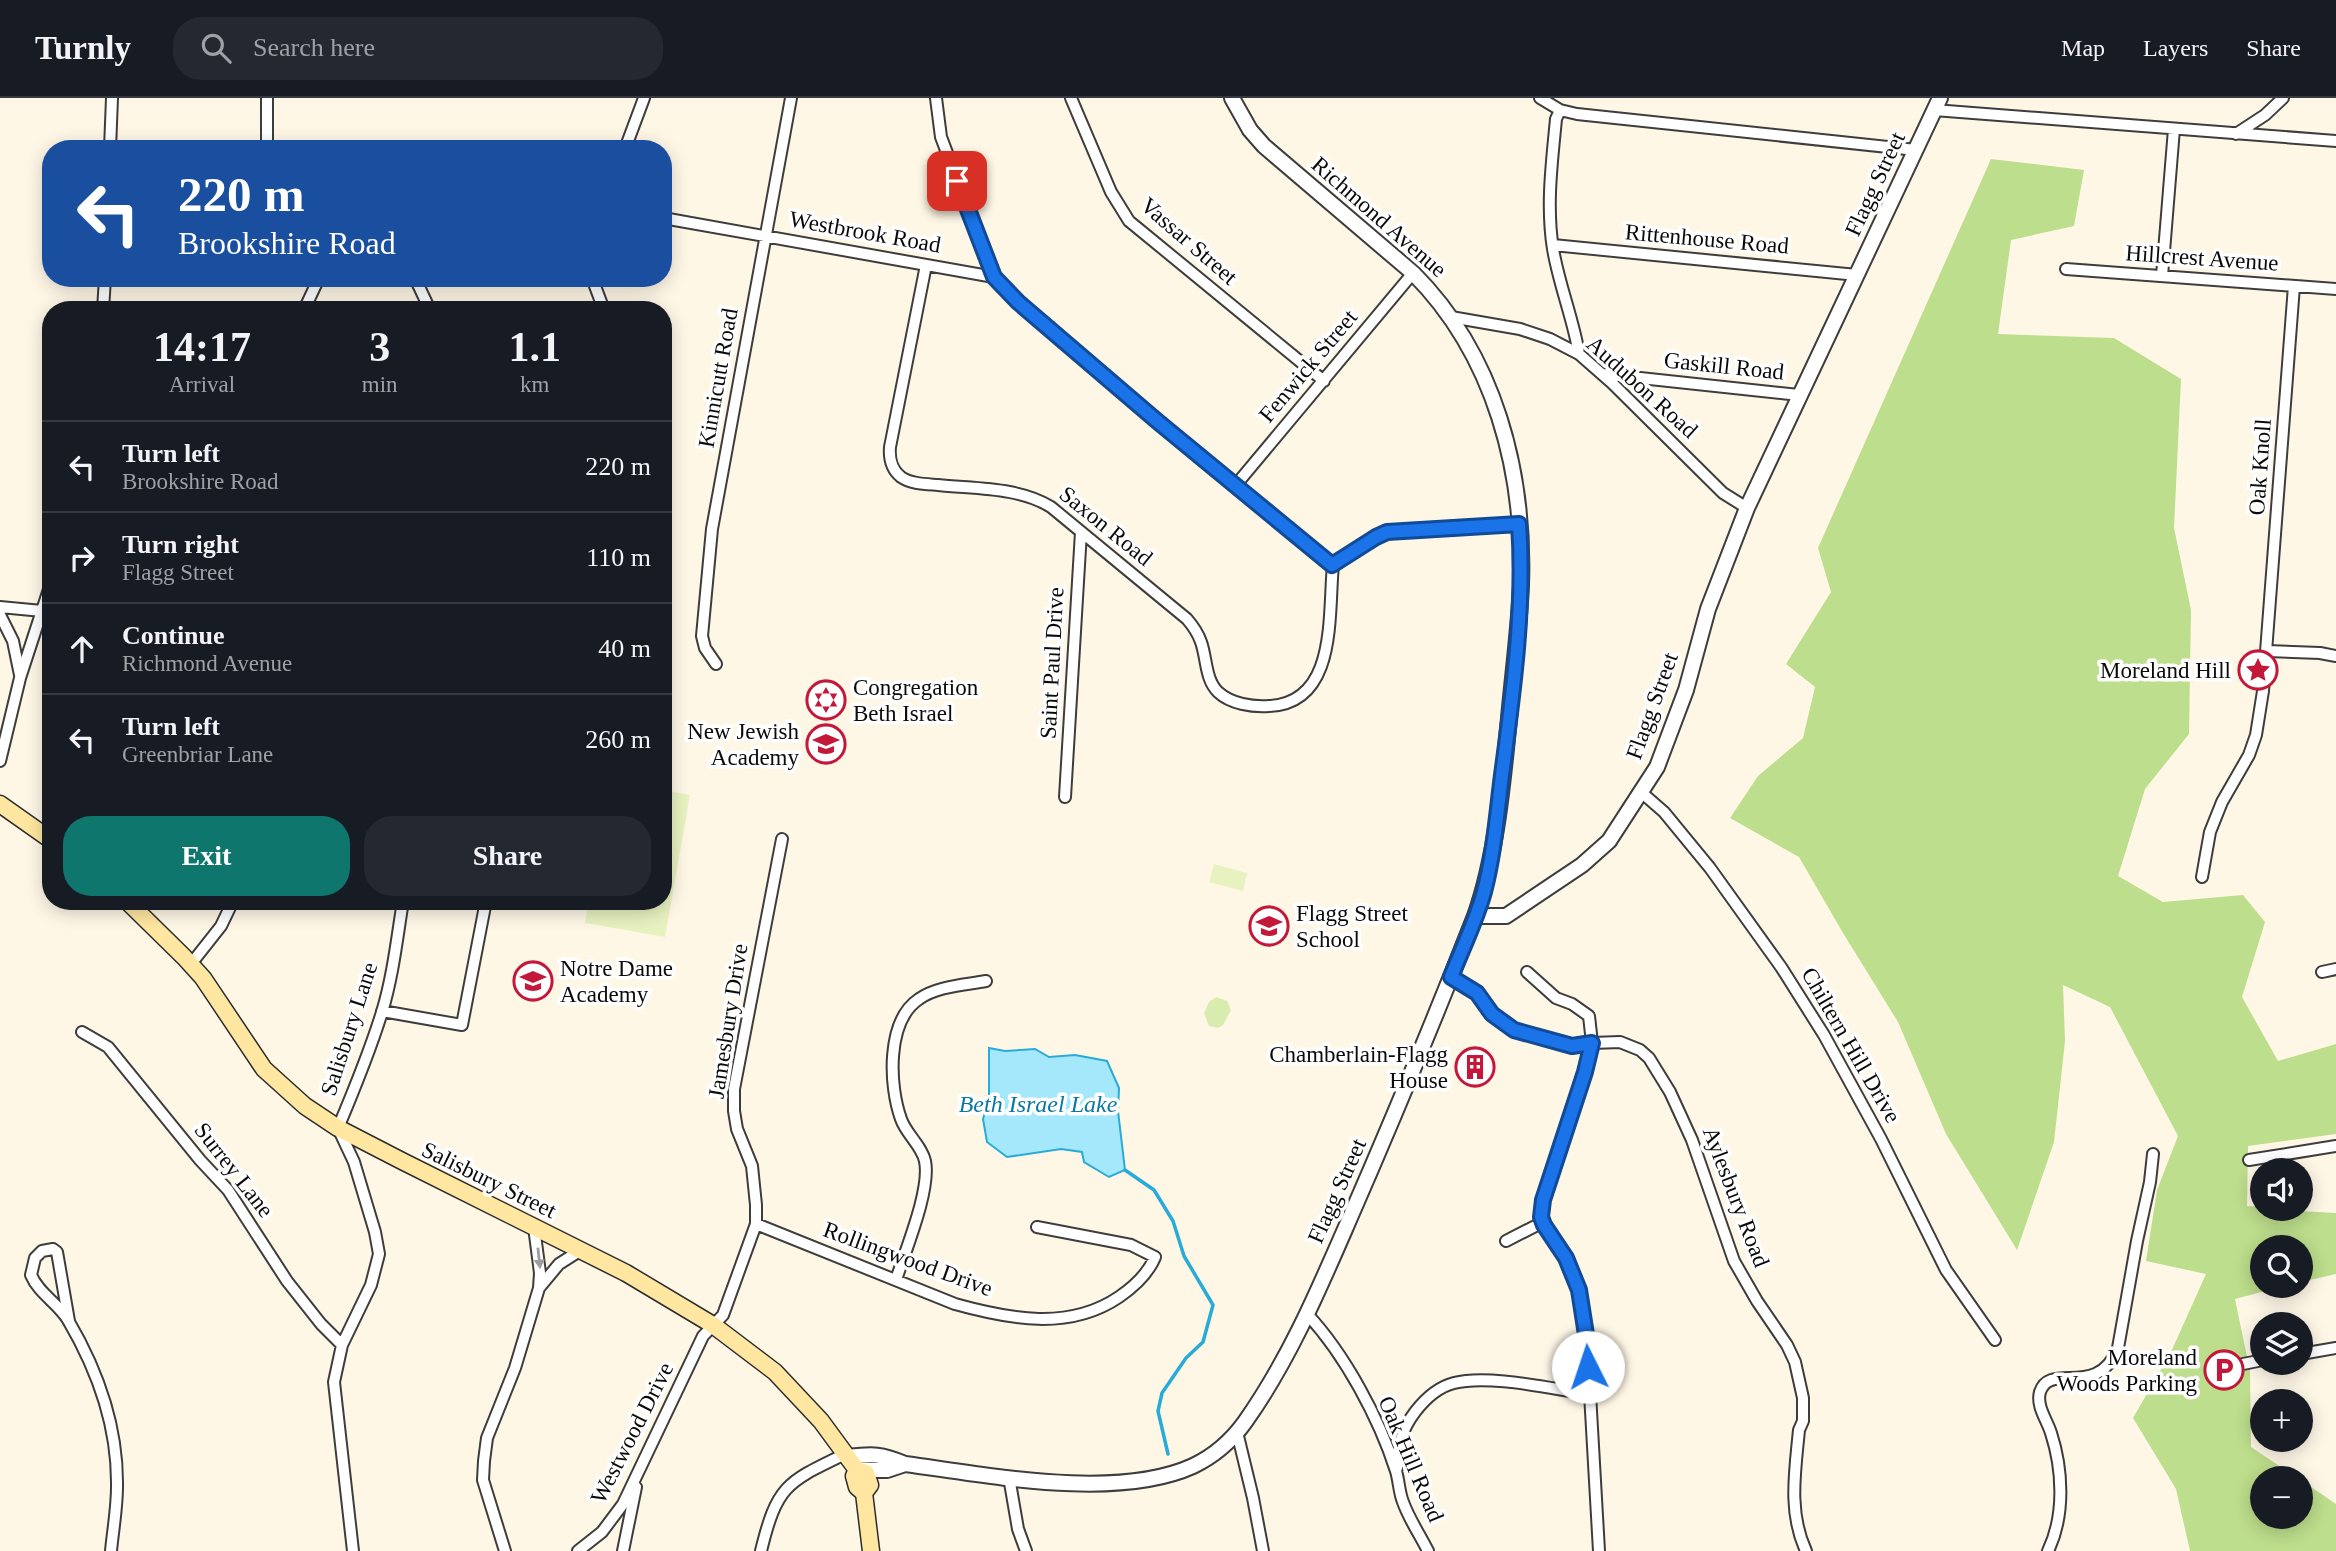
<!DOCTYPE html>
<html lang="en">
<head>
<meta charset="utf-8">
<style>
	body { margin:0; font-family:Georgia,serif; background:#242831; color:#f1f3f6; height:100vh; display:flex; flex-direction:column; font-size:26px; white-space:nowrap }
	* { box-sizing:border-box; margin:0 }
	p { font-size:23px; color:#9ea1a6 }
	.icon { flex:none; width:38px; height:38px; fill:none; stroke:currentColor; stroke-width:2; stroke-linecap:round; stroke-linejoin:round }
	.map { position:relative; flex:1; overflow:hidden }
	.details { position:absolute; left:42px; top:203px; width:630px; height:609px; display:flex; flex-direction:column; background:#171b24; border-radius:28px; box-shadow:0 4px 18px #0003 }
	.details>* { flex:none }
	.hud { position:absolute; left:42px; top:42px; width:630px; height:147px; border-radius:28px; box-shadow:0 4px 18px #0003; background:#1a4fa0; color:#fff; overflow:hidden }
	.fabs { position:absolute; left:2250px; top:1060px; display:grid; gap:14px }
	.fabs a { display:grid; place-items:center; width:63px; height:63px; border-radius:50%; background:#171b24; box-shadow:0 4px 18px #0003; font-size:35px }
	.pin { position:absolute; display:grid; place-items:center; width:60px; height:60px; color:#fff; margin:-30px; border-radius:14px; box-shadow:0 4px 10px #0006 }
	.me { position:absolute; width:77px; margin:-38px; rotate:356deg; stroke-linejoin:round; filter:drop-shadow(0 0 5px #0008) }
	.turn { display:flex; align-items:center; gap:24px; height:147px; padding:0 21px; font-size:32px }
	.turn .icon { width:91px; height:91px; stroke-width:2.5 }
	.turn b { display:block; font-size:49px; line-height:60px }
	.eta { display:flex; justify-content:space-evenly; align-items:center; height:119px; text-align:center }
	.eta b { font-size:42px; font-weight:700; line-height:49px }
	.action { display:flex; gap:14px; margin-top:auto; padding:14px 21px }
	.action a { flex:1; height:80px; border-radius:28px; background:#0f766e; color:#fff; font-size:28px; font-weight:700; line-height:80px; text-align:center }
	.action a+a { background:#242831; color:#f1f3f6 }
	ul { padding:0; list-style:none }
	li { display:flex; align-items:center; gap:21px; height:91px; padding:0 21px; border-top:2px solid #363941 }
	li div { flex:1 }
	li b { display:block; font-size:26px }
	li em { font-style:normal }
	header { display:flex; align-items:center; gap:42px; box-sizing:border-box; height:98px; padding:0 35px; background:#171b24; border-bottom:2px solid #363941 }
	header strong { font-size:33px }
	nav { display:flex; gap:38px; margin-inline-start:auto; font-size:24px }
	.search { width:490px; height:63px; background:#242831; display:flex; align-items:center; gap:18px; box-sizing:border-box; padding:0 24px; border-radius:28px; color:#9ea1a6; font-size:26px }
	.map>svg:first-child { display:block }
	.green { fill:#d7ecae }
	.forest { fill:#bdde8c }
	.pitch { fill:#e8f2c0 }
	.water { fill:#a6e8fb; stroke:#28abd8; stroke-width:2 }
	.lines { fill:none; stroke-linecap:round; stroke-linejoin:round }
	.stream { stroke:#28abd8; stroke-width:3.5 }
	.minor-casing { stroke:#3d3d3d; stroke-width:14 }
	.tertiary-casing { stroke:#3d3d3d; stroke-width:18 }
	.secondary-casing { stroke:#2c2c2c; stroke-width:19 }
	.minor { stroke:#fff; stroke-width:10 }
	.tertiary { stroke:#fff; stroke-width:14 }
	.secondary { stroke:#ffe7a1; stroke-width:16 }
	.oneway { fill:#9d9d9d }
	.route-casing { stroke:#114b97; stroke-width:18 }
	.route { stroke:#1a73e8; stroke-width:12 }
	.labels { text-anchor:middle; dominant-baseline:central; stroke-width:7; stroke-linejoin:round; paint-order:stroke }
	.street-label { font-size:23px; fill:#0a0a0a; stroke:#fff }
	.poi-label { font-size:23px; fill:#0a0a0a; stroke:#fff; text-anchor:end }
	.water-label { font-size:24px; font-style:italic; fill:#0b77a3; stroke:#fff }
</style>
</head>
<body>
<header>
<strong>Turnly</strong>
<div class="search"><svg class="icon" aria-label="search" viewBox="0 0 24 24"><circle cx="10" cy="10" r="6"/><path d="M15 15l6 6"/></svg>Search here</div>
<nav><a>Map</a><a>Layers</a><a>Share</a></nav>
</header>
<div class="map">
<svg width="2336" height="1453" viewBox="0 0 2336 1453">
	<rect width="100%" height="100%" fill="#fff7e6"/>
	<path class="green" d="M1216 899 1227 903 1231 912 1223 927 1218 930 1209 928 1204 915 1209 904Z"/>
	<path class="forest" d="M1991 61 2084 72 2074 128 2011 142 1998 236 2114 240 2181 281 2174 430 2191 512 2189 636 2145 691 2118 778 2163 804 2243 797 2265 824 2242 899 2278 963 2336 946V1036L2248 1048 2247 1108 2263 1109V1111L2336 1115V1176L2301 1184V1150H2263V1188H2284L2235 1201 2250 1273 2251 1349 2299 1381H2263V1419H2301V1382L2336 1406V1453H2190L2176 1391 2133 1320 2171 1254 2206 1176 2146 1163 2157 1092 2178 1038 2110 909 2063 887 2065 943 2054 1044 2017 1152 1946 1036 1898 924 1843 835 1799 759 1730 720 1758 678 1803 640 1815 589 1786 566 1831 494 1818 450Z"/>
	<path class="pitch" d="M663 692 690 697 665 839 585 825 589 803H663Z
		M1214 766 1247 775 1243 793 1209 784Z"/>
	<path class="water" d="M989 950 1005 953 1035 951 1049 959 1075 957 1107 963 1119 990 1118 1013 1125 1072 1109 1079 1084 1064 1082 1054 1061 1051 1007 1059 987 1044 983 1021 989 1000Z"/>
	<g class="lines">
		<path class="stream" d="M1125 1072 1154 1092 1173 1123 1184 1158 1213 1207 1203 1244 1186 1260 1162 1295 1158 1313 1168 1356"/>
		<g class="minor-casing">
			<path id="minor" d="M936 0 941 39 994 179
				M1071 0 1111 94 1129 123 1324 283
				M1540 0 1560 12 1577 16 1916 52
				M1560 12 1556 21C1552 64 1546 107 1553 151 1559 187 1573 220 1579 256
				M1934 12 2336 43
				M2236 36 2265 17 2283 0
				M110 51 112 0
				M267 51V0
				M625 51 644 0
				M663 120 994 179 1018 204 1197 357 1333 467
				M1553 147 1857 177
				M926 167 890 349C889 361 891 371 901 379 911 386 926 386 938 387 975 391 1019 389 1051 409L1187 521C1193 528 1198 535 1201 544 1207 561 1205 581 1218 594 1231 606 1252 609 1269 608 1338 605 1328 516 1333 467
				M2066 171 2336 191
				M2162 178 2174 31
				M415 180 430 212
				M592 180 604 212
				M103 212 105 180
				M304 212 319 180
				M1451 219 1520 231 1550 241 1579 256 1612 285 1723 395 1747 410
				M1603 276 1799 297
				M1235 388 1413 175
				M1333 467 1376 439 1387 434 1519 426
				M0 509 42 513
				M0 517 13 543 20 577
				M2267 553 2320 555 2336 558
				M716 566 705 550 702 538 712 431 791 0
				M0 663 20 580 51 485
				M1641 694 1664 714 1710 770 1781 869 1824 937 1881 1041 1946 1172 1995 1242
				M1065 699 1081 434
				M2202 779 2210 734 2222 704 2249 657 2256 637 2263 593 2294 188
				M191 866 221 828 233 803
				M1527 874 1556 900 1572 906 1589 918 1592 945 1620 944 1640 952 1649 960 1670 994 1692 1042 1734 1163 1757 1203 1787 1247 1795 1264 1803 1300V1323L1799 1332C1795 1374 1788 1414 1806 1453
				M2322 874 2336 871
				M1451 879 1477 895 1492 916 1514 932 1572 948 1592 945 1585 974 1543 1102 1541 1119 1544 1127 1566 1160 1579 1192 1587 1243 1599 1453
				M382 913 462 927 486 803
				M82 934 108 949 200 1062 228 1092 287 1183 321 1226 342 1247
				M2249 1062 2336 1048
				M756 1126 955 1206C1009 1221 1069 1233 1119 1199 1135 1188 1148 1176 1155 1159L1131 1147 1037 1129
				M1506 1143 1543 1124
				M896 1182C905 1153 931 1092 925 1063 922 1048 906 1036 901 1021 889 988 886 923 919 901 937 888 965 887 986 883
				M539 1190 559 1166 581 1152
				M1308 1217C1345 1257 1379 1320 1396 1373 1399 1383 1399 1394 1403 1404 1409 1421 1420 1437 1428 1453
				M69 1223 57 1154 53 1151 42 1153 35 1160 31 1177C39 1196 58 1205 68 1222 98 1273 118 1329 117 1389 117 1410 113 1432 111 1453
				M2301 1256 2336 1250
				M2233 1268 2263 1262
				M1237 1334 1253 1400 1263 1453
				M1397 1370C1397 1348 1402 1331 1415 1314 1425 1301 1438 1289 1454 1285 1489 1276 1552 1291 1589 1296
				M1009 1379 1018 1431 1026 1453
				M353 1453 334 1284 342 1247 371 1187 379 1156 375 1134 354 1064 338 1030C354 992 370 953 382 914 393 878 397 840 403 803
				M505 1453 483 1382 484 1363 487 1340 515 1270 539 1190 540 1175 534 1129
				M578 1453 602 1434 623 1406 703 1238 723 1217 756 1126V1107L752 1068 737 1031 734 1013V991L782 741
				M623 1453 636 1389
				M761 1453C777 1387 787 1384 845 1356
				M2048 1453C2065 1418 2063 1372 2051 1335 2047 1322 2036 1308 2040 1294 2050 1263 2097 1302 2118 1250L2137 1143 2150 1084 2153 1056"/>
		</g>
		<g class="tertiary-casing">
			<path id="tertiary" d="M1232 0 1250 32 1264 48 1413 175C1495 257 1525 374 1521 487 1519 531 1513 576 1509 620 1503 683 1496 759 1475 818
				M848 1359C873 1356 882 1356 905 1366 987 1377 1116 1403 1193 1368 1214 1358 1232 1342 1245 1324 1289 1262 1319 1191 1349 1122 1393 1021 1435 920 1475 818H1506L1582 767 1609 743 1657 669 1686 592 1708 511 1747 410 1940 0
				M857 1372H887L905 1366"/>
		</g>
		<g class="secondary-casing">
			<path id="secondary" d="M0 706 51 742
				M127 803 184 859 203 880 264 971 305 1008 338 1030 402 1063 626 1175 713 1227 775 1274 821 1323 857 1372
				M864 1395 857 1389 854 1378 857 1372 866 1375 870 1387 864 1395 871 1453"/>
		</g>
		<use href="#minor" class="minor"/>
		<use href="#tertiary" class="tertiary"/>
		<use href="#secondary" class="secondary"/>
	</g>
	<defs><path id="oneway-solid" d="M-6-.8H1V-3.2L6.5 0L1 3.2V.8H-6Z" transform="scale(1.75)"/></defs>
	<use class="oneway" href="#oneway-solid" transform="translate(539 1160) rotate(84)"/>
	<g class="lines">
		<g class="route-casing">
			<path id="route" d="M957 83 994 179 1018 204 1157 323 1332 467 1376 439 1387 434 1519 426C1525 509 1513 595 1502 677 1497 716 1494 756 1484 794 1476 823 1462 851 1451 879L1477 895 1492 916 1514 932 1572 948 1592 945 1585 974 1543 1102 1541 1119 1544 1127 1566 1160 1579 1192 1587 1243 1588 1269"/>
		</g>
		<use href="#route" class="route"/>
	</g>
	<defs>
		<g id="sight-ring" transform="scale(2.0125)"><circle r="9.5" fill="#fff" stroke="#c3183a" stroke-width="1.5"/><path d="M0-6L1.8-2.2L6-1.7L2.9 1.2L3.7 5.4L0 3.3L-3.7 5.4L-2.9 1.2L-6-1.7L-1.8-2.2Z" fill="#c3183a"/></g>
		<g id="synagogue-ring" transform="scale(2.0125)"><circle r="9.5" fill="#fff" stroke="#c3183a" stroke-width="1.5"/><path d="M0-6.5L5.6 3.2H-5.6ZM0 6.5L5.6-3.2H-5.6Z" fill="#c3183a"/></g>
		<g id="school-ring" transform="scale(2.0125)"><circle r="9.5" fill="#fff" stroke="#c3183a" stroke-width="1.5"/><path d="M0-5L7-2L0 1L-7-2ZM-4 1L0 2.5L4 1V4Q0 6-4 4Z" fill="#c3183a"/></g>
		<g id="building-ring" transform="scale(2.0125)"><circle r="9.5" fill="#fff" stroke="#c3183a" stroke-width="1.5"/><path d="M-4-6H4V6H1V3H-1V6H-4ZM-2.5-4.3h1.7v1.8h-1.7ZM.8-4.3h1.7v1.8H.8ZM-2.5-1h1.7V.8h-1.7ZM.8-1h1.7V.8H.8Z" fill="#c3183a"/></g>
		<g id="parking-ring" transform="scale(2.0125)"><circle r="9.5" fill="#fff" stroke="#c3183a" stroke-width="1.5"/><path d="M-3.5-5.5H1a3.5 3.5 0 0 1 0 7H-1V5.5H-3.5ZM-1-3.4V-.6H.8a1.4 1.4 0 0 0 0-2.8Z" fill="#c3183a"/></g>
	</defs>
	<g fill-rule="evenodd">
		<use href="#sight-ring" x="2258" y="572"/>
		<use href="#synagogue-ring" x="826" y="602"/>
		<use href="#school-ring" x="826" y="646"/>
		<use href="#school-ring" x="1269" y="828"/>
		<use href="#school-ring" x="533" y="883"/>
		<use href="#building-ring" x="1475" y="969"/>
		<use href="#parking-ring" x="2224" y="1272"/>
	</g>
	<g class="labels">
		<g class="street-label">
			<text transform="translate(1875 86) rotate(-65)">Flagg Street</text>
			<text transform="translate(1379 119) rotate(41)">Richmond Avenue</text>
			<text transform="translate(865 134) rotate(10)">Westbrook Road</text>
			<text transform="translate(1707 141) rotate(5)">Rittenhouse Road</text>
			<text transform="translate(1189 143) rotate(41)">Vassar Street</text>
			<text transform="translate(2202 160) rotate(4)">Hillcrest Avenue</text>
			<text transform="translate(1308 268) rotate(-50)">Fenwick Street</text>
			<text transform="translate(1724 268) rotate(6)">Gaskill Road</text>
			<text transform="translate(718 280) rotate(-80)">Kinnicutt Road</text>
			<text transform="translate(1642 289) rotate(42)">Audubon Road</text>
			<text transform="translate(2260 369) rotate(-86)">Oak Knoll</text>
			<text transform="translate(1106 428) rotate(39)">Saxon Road</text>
			<text transform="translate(1052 565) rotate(-87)">Saint Paul Drive</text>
			<text transform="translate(1652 608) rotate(-70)">Flagg Street</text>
			<text transform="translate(728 923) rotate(-81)">Jamesbury Drive</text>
			<text transform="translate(349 931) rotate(-72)">Salisbury Lane</text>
			<text transform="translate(1851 947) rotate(60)">Chiltern Hill Drive</text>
			<text transform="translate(234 1072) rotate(52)">Surrey Lane</text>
			<text transform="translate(489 1082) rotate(26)">Salisbury Street</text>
			<text transform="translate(1337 1093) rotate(-66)">Flagg Street</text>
			<text transform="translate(1736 1099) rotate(69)">Aylesbury Road</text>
			<text transform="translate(908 1161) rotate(20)">Rollingwood Drive</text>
			<text transform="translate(632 1335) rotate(-63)">Westwood Drive</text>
			<text transform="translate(1411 1361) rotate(67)">Oak Hill Road</text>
		</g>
		<g class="poi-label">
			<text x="2231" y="572">Moreland Hill</text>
			<text x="853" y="589" text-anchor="start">Congregation<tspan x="853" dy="26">Beth Israel</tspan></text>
			<text x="799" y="633">New Jewish<tspan x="799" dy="26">Academy</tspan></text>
			<text x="1296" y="815" text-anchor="start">Flagg Street<tspan x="1296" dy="26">School</tspan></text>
			<text x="560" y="870" text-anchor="start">Notre Dame<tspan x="560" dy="26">Academy</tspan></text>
			<text x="1448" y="956">Chamberlain-Flagg<tspan x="1448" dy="26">House</tspan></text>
			<text x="2197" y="1259">Moreland<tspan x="2197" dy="26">Woods Parking</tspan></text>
		</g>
		<g class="water-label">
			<text x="1038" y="1006">Beth Israel Lake</text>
		</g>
	</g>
</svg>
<div class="fabs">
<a><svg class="icon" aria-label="sound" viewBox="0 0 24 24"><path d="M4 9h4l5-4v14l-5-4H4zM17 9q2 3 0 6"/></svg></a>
<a><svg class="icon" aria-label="search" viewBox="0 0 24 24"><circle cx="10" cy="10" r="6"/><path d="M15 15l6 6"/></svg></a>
<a><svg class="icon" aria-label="layers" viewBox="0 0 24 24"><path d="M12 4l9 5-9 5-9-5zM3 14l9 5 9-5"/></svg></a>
<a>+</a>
<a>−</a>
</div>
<div class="pin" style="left:957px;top:83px;background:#d93025"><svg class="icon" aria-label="arrive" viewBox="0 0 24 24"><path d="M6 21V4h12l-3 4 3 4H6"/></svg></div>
<svg class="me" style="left:1588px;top:1269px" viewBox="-20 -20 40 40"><circle r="19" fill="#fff"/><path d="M0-13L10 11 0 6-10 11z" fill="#1a73e8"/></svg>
<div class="hud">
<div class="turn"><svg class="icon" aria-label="left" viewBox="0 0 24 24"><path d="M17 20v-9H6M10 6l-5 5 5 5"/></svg><div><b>220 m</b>Brookshire Road</div></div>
</div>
<section class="details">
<div class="eta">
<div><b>14:17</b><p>Arrival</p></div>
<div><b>3</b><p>min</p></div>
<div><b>1.1</b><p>km</p></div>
</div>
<ul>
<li><svg class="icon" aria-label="left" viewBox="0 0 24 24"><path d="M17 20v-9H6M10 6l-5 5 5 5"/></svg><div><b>Turn left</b><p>Brookshire Road</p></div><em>220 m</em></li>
<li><svg class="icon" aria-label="right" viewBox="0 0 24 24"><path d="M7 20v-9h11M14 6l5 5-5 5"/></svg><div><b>Turn right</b><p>Flagg Street</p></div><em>110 m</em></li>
<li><svg class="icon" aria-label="ahead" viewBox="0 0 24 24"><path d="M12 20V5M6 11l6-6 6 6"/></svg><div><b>Continue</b><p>Richmond Avenue</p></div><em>40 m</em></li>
<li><svg class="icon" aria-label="left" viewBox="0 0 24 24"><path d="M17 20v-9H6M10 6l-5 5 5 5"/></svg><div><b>Turn left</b><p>Greenbriar Lane</p></div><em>260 m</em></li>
</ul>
<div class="action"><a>Exit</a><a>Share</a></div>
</section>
</div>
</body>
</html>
